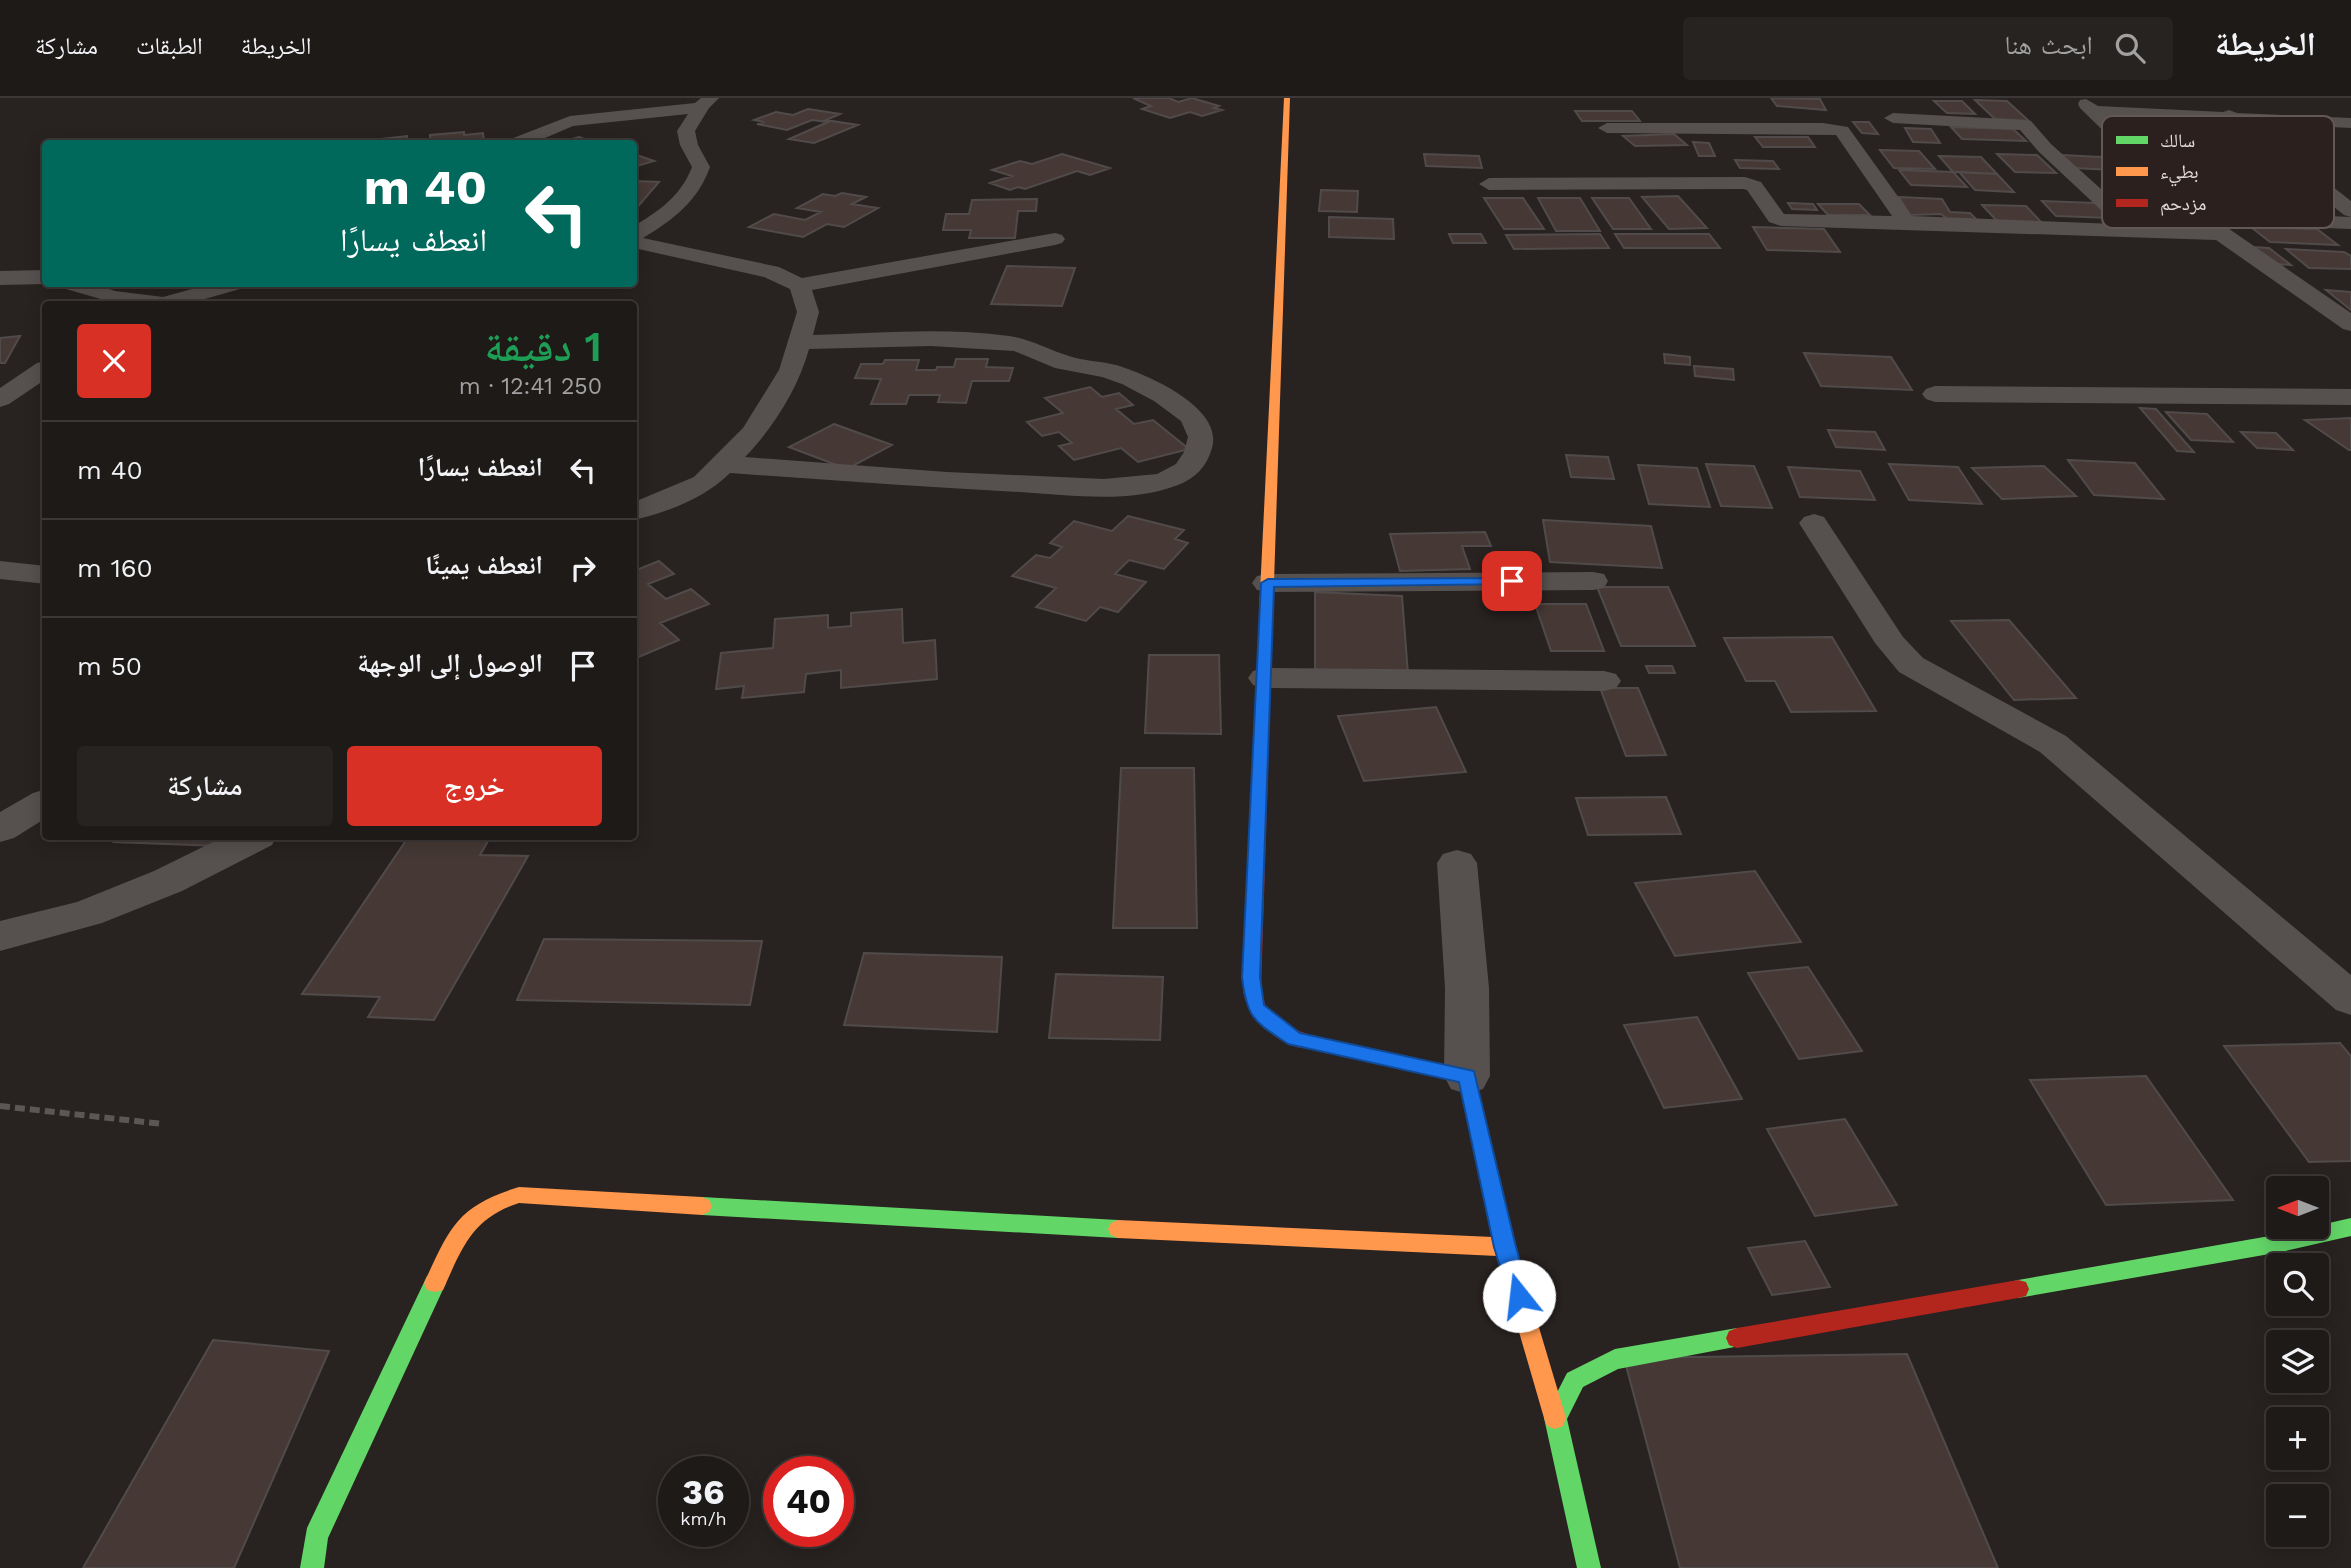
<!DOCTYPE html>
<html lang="ar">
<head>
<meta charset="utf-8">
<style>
	body { margin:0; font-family:"Work Sans","Noto Naskh Arabic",sans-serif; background:#262321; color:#f1f3f6; direction:rtl; height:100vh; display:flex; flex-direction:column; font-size:26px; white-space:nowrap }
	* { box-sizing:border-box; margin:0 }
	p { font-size:23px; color:#a1a1a2 }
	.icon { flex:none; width:38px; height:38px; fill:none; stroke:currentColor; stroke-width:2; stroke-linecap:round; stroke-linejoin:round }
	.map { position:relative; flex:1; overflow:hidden; direction:ltr }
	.details { position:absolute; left:42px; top:203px; width:595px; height:539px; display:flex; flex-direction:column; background:#1e1a18; border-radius:7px; box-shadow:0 4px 18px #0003,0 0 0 2px #3c3837; direction:rtl }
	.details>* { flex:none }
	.banner { position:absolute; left:42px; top:42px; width:595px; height:147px; border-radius:7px; box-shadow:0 4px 18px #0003,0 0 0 2px #3c3837; direction:rtl; background:#00695c; color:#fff; overflow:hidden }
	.needle { width:46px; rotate:270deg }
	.tools { position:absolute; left:2266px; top:1078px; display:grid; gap:14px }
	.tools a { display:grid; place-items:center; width:63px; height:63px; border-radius:7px; background:#1e1a18; box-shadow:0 4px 18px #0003,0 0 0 2px #3c3837; font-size:35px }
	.speed { position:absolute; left:658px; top:1358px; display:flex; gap:14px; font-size:35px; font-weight:700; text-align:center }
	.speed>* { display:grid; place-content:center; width:91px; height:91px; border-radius:50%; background:#1e1a18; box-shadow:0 4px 18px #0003,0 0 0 2px #3c3837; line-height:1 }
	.speed small { font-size:18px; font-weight:400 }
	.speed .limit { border:10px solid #d22; background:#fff; color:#111 }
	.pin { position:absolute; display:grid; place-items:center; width:60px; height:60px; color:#fff; margin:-30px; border-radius:14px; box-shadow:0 4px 10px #0006 }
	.me { position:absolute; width:77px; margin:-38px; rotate:344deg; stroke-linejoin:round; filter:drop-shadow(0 0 5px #0008) }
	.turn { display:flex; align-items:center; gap:24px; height:147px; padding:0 35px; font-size:32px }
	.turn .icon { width:91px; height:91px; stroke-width:2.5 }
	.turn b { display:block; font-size:49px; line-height:60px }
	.round { display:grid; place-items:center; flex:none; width:74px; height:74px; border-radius:7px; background:#262321 }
	.summary { display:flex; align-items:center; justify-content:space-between; height:119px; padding:0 35px }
	h1 { font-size:42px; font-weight:600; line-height:52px; color:#1e9e55 }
	.button { display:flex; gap:14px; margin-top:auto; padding:14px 35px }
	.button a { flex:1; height:80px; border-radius:7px; background:#d93025; color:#fff; font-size:28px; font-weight:600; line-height:80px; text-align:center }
	.button a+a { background:#262321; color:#f1f3f6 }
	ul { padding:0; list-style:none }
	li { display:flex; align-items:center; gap:21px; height:98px; padding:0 35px; border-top:2px solid #3c3837 }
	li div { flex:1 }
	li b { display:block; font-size:26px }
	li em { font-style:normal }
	header { display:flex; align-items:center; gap:42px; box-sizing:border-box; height:98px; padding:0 35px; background:#1e1a18; border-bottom:2px solid #3c3837 }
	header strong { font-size:33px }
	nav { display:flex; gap:38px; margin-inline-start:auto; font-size:24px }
	.search { width:490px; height:63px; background:#262321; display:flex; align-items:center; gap:18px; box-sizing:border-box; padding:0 24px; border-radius:7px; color:#a1a1a2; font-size:26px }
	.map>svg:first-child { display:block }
	.building { fill:#463935; stroke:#504b4a; stroke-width:2 }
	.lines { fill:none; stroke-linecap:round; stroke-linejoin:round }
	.path-far1 { stroke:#5b5756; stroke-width:4.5; stroke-dasharray:8 3.5; stroke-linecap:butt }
	.path { stroke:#5b5756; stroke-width:6; stroke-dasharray:10 5; stroke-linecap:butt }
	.street { fill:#56514f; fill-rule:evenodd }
	.fast { fill:#63d668; fill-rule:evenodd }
	.slow { fill:#ff974d; fill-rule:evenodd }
	.jam { fill:#b3261e; fill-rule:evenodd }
	.route { fill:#1a73e8; stroke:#114b97; stroke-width:2 }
	.key { fill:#2b201d; stroke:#625856; stroke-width:2 }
	.key-label { font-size:19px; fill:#e4dcda }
</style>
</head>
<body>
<header>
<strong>الخريطة</strong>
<div class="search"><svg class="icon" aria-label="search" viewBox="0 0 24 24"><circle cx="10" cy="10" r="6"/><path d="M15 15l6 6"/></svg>ابحث هنا</div>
<nav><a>الخريطة</a><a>الطبقات</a><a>مشاركة</a></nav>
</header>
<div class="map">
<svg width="2351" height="1470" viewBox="0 0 2351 1470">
	<rect width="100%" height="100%" fill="#282220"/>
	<path class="building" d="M1133 0H1169L1178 4 1192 0 1219 8 1214 10 1222 12 1202 18 1190 14 1170 20 1142 11 1151 8Z
		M1771 0 1820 1 1826 12 1777 8Z
		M1975 2 2007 3 2029 23 1995 21Z
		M1934 3H1962L1975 16 1947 15Z
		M808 11 840 16 826 22 858 27 814 45 789 41 828 24 812 22 787 32 757 26 764 24 754 22 776 14 793 17Z
		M1575 13H1632L1640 23H1582Z
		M1853 24H1869L1878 36 1862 35Z
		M1951 29 2013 31 2026 43 1962 41Z
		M1905 30 1931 31 1940 45 1913 44Z
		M464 34V37L483 35 484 43 416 46 430 44V37Z
		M1674 36 1687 47 1635 48 1623 38Z
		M407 38V46H372V42Z
		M579 39 598 46H554Z
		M1755 39H1808L1815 49H1763Z
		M1693 44 1709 45 1715 58H1699Z
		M1880 52 1919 53 1935 71 1894 70Z
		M634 56 654 63 634 69Z
		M1062 56 1110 70 1090 77 1077 73 1025 91 1018 89 1010 92 990 85 1012 78 992 72 1020 63 1032 66Z
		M1424 56 1479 58 1482 70 1426 68Z
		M1997 56 2037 57 2056 75 2015 74Z
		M2061 57 2122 60 2136 73 2073 70Z
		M1939 58 1981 59 1997 76 1953 74Z
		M1735 62 1773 63 1779 71 1740 70Z
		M1899 72 1953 74 1967 89 1911 87Z
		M1959 74 1997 76 2014 94 1975 92Z
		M634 83 659 84 634 113Z
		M1321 92 1358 93 1357 114 1319 113Z
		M842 95 866 99 852 106 878 110 844 129 827 126 803 139 749 129 774 116 805 122 821 114 797 110 823 96 835 98Z
		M1678 98 1707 130 1669 131 1642 99Z
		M1899 99 1942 101 1950 114 1970 115 1977 122 1947 121 1941 116 1910 117Z
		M1484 100H1523L1544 131H1504Z
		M1538 100H1580L1600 133H1556Z
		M1592 100H1629L1651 131H1613Z
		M1037 101 1036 113H1018L1015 140H969L971 132H943L946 116H969L972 102Z
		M2042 103 2096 105 2111 120 2056 118Z
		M1788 105 1813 106 1817 112 1792 111Z
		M1818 106H1859L1870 117H1828Z
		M1982 107 2026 108 2042 125 1997 123Z
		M1329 119 1393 121 1394 141 1329 139Z
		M1753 129 1824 131 1840 154 1767 152Z
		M2251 129 2317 131 2338 147 2270 144Z
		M1449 136H1481L1486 145H1453Z
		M1600 136 1609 150 1514 151 1506 137Z
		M1615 136H1709L1720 150H1624Z
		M2252 149 2269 150 2291 167 2273 166Z
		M2286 151 2344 154 2351 158V171L2309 170Z
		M1007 168 1075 170 1062 208 991 206Z
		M2326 192 2351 194V212Z
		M20 238 5 265H0V240Z
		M1804 255 1891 259 1912 292 1821 288Z
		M1664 256 1690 259V267L1665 265Z
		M956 261H988L986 269 1013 270 1009 283H972L966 305 938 304 940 297H909L906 306H871L881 281 855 280 861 266H883L885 262H919L916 272H936L937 269H954Z
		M1694 268 1733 271 1734 282 1695 278Z
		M1090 289 1102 299 1119 295 1133 307 1116 311 1134 326 1153 322 1189 351 1138 364 1121 350 1074 362 1059 348 1072 345 1059 334 1042 338 1027 324 1063 315 1045 300Z
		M2140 310 2156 311 2194 354 2177 353Z
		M2166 314 2207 316 2233 344 2191 342Z
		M2351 320V352H2349L2305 322Z
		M834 326 892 347 847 371 789 349Z
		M1828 332 1875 334 1885 352 1836 349Z
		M2241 334 2276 335 2293 352 2257 350Z
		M1566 357 1608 359 1614 381 1571 379Z
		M2068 362 2135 365 2164 401 2094 397Z
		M1706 366 1754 368 1772 410 1721 408Z
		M1889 366 1958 369 1982 406 1909 402Z
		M1638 367 1697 370 1710 409 1649 406Z
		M2044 368 2076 398 2002 401 1972 370Z
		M1788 369 1860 373 1875 402 1800 399Z
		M1128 418 1184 432 1175 441 1188 445 1164 471 1129 462 1115 476 1146 484 1118 514 1100 509 1086 523 1036 509 1056 490 1012 478 1036 457 1050 460 1062 449 1050 445 1074 423 1112 433Z
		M1543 422 1651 428 1662 470 1550 464Z
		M1485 434 1491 448H1462L1470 471 1400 473 1390 436Z
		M659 463 674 476 648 486 666 501 691 491 709 506 660 525 679 542 634 561V473Z
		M1597 489H1668L1695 548H1621Z
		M1315 494 1402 498 1408 576 1315 572Z
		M1535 506H1586L1604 553H1551Z
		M902 511 903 545 935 542 937 581 841 590V572L806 576 804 594 742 600 744 588 716 591 721 555 773 550 775 521 828 517V530L851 528V515Z
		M2009 522 2076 600 2014 602 1951 523Z
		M1832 539 1876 613 1791 614 1775 583H1746L1724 540Z
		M1149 557H1219L1221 636 1145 635Z
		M1646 568H1672L1675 575H1649Z
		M1600 590H1638L1666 657 1626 658Z
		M1436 609 1466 674 1364 683 1338 618Z
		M1121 670H1194L1197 830H1113Z
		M1666 699 1681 736 1588 737 1576 700Z
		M119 738H225L218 748 114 744Z
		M409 738H491L480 757 528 758 434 922 368 919 380 899 302 896Z
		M1755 773 1801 844 1675 858 1635 785Z
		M544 841 762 843 750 907 517 902Z
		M864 855 1002 859 997 934 844 927Z
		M1808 869 1862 953 1799 961 1748 875Z
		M1056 876 1163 879 1160 942 1049 940Z
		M1697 919 1742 1001 1664 1010 1624 927Z
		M2340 945 2351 958V1063L2309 1064 2224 948Z
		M2146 978 2233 1102 2106 1107 2030 982Z
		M1845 1021 1897 1107 1815 1118 1767 1031Z
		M1805 1143 1830 1189 1772 1197 1748 1150Z
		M213 1242 329 1253 234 1470H83Z
		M1907 1256 1998 1470H1680L1624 1260Z"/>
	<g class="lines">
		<path class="path-far1" d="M0 1008 5 1009"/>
		<path class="path" d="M0 1008 163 1026"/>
		<path class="street" d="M701 0H719L709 10 695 33 698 47 710 69C698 103 673 122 643 140L779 169 802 180 1055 135 1062 137 1065 141 1062 145 1055 147 812 192 819 214 813 237C878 235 944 229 1009 238 1031 241 1049 252 1069 258 1084 263 1100 263 1116 267 1146 276 1224 309 1212 350 1207 368 1196 380 1178 387 1129 406 1071 397 1020 394 923 389 827 382 730 375 705 400 668 414 634 422V404L694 379 743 330 779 272 797 214 790 191 764 179 634 150V128C659 113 681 98 692 69L680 47 677 33 688 16 573 28 531 46H505L508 42 570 18 695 5ZM931 248 1014 253 1055 270 1102 279 1122 286 1154 303 1181 323 1188 339 1184 354 1176 366 1157 376 1104 381 947 374 745 359C773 330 798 291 809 251Z
			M2086 1 2098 8 2223 14 2229 12 2237 15 2351 20V30L2251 25 2351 103V131L2222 126 2351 215V233L2343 231 2216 142 1781 128 1769 124 1747 92 1743 91 1489 92 1479 86 1489 80 1745 79 1761 84 1784 116 1892 118 1836 37 1607 35 1598 30 1607 25H1823L1848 29 1912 118 2116 126 2039 54 2020 32 1893 25 1884 20 1893 15 2025 22 2031 23 2051 46 2141 127 2201 129 2080 10 2078 6 2080 2ZM2109 19 2228 24 2344 117 2351 119 2207 113Z
			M46 172V186L0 187V173Z
			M63 186H94L115 193 163 199 210 186H243L240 191 187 206H118L66 191Z
			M46 263V281L9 306 0 309V290L37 265Z
			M1935 288 2351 291V307L1935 304 1926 301 1922 296 1926 291Z
			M1814 416 1824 419 1903 539 1923 560 2066 638 2351 877V917L2336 912 2040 654 1899 574 1875 545 1799 425 1804 419Z
			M0 463 46 468V486L0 481Z
			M1593 474 1604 476 1608 483 1604 490 1593 492 1268 494 1257 492 1252 485 1257 478 1268 476Z
			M1265 570 1604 573 1616 576 1621 583 1616 590 1604 593 1265 590 1253 587 1248 580 1253 573Z
			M46 691V720L14 740 0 744V714L33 695Z
			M225 738H277L272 747 182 793 102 825 0 853V823L77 804 154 773Z
			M1457 752 1471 756 1477 765 1489 890 1490 978 1483 991 1467 996 1451 991 1444 978 1445 890 1437 765 1443 756Z"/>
		<path class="fast" d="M702 1099 1118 1122 1125 1125 1128 1131 1125 1137 1118 1140 702 1117 695 1114 692 1108 695 1102Z
			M2351 1120V1138L2281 1154 2018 1200 2010 1198 2007 1191 2010 1184 2018 1182 2281 1136Z
			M435 1176 443 1178 446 1185 328 1440 324 1470H300L307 1430 427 1178Z
			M1737 1230 1745 1233 1748 1240 1745 1247 1618 1271 1583 1289 1567 1321 1601 1470H1577L1544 1320 1567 1275 1615 1251Z"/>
		<path class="slow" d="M1284 0H1290L1273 515 1266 519 1259 515Z
			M1310 937 1474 973 1515 1149 1566 1320 1563 1328 1555 1331 1547 1328 1544 1320 1497 1158 1118 1140 1111 1137 1108 1131 1111 1125 1118 1122 1493 1139 1459 984 1304 949 1301 944 1304 939Z
			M519 1089 702 1099 709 1102 712 1108 709 1114 702 1117 519 1105C472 1120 462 1150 443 1192L435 1194 427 1192 424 1185C450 1129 457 1108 519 1089Z"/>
		<path class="jam" d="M1266 511 1273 515 1261 893C1265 921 1292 931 1316 939L1319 944 1316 949C1288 958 1247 921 1243 893L1259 515Z
			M2018 1182 2026 1184 2029 1191 2026 1198 2018 1200 1737 1250 1729 1247 1726 1240 1729 1233 1737 1230Z"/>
	</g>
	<path class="route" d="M1512 480 1518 483 1516 486 1274 489 1260 879 1264 907 1300 935 1474 973 1516 1149 1530 1198 1527 1205 1519 1208 1512 1205 1509 1198 1494 1149 1459 984 1288 946C1254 923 1247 921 1242 879L1261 485 1268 481Z"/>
	<rect x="2102" y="18" width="232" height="112" rx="10" class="key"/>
	<rect x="2116" y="38" width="32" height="8" fill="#63d668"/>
	<rect x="2116" y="69" width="32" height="9" fill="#ff974d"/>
	<rect x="2116" y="101" width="32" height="8" fill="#b3261e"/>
	<g class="key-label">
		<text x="2160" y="49">سالك</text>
		<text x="2160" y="80">بطيء</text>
		<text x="2160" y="112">مزدحم</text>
	</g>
</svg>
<div class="tools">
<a><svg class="needle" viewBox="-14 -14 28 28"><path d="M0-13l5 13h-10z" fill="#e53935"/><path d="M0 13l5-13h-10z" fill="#a1a1a2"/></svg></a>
<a><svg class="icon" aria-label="search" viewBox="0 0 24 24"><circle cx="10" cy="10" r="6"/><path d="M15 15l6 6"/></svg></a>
<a><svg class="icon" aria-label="layers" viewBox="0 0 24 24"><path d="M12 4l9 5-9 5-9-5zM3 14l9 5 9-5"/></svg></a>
<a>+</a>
<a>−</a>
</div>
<div class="speed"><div>36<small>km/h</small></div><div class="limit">40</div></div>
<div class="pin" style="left:1512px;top:483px;background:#d93025"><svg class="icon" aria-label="arrive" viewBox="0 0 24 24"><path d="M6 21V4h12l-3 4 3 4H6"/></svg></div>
<svg class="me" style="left:1519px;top:1198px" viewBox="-20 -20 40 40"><circle r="19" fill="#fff"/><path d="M0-13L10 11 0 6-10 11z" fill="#1a73e8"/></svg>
<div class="banner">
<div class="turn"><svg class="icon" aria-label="left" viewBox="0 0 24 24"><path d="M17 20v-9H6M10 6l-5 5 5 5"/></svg><div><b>40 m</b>انعطف يسارًا</div></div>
</div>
<section class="details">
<div class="summary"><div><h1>1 دقيقة</h1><p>250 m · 12:41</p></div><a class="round" style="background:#d93025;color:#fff"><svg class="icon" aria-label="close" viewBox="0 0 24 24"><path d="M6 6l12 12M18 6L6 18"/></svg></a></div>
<ul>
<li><svg class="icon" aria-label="left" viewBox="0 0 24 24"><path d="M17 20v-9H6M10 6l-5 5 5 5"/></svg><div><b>انعطف يسارًا</b></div><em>40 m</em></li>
<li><svg class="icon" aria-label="right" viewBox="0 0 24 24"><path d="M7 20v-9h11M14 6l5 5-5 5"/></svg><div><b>انعطف يمينًا</b></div><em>160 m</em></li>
<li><svg class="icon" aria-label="arrive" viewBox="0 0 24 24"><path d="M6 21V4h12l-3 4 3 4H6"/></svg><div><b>الوصول إلى الوجهة</b></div><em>50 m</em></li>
</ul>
<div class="button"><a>خروج</a><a>مشاركة</a></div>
</section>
</div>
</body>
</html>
